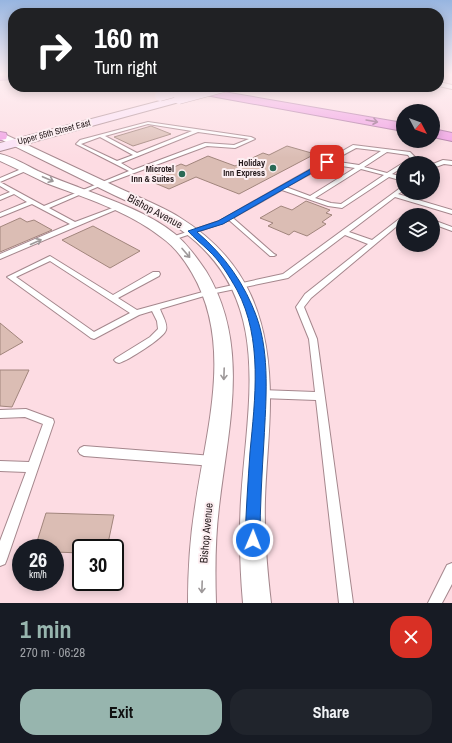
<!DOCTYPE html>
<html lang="en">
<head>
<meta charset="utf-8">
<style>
	body { margin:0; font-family:"Archivo Narrow",sans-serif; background:#20242c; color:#f1f3f6; height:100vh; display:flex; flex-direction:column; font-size:15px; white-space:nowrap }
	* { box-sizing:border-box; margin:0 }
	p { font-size:13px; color:#9ea1a6 }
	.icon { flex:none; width:22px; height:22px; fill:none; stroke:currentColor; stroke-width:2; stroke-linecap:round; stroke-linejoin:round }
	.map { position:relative; height:603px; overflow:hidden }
	.details { display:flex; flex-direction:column; background:#171b24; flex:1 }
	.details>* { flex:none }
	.top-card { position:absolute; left:8px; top:8px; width:436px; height:84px; border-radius:16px; box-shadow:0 2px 10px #0003; background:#202124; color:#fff; overflow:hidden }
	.needle { width:26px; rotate:131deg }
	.fabs { position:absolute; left:396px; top:104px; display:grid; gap:8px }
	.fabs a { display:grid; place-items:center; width:44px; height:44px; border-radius:50%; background:#171b24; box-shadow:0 2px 10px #0003; font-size:20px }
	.speed { position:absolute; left:12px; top:539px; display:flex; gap:8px; font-size:20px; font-weight:700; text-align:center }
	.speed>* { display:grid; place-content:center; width:52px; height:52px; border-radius:50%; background:#171b24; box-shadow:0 2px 10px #0003; line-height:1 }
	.speed small { font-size:10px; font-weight:400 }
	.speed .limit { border:2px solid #111; border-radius:6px; background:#fff; color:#111 }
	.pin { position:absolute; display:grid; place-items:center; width:34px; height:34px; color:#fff; margin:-17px; border-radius:8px; box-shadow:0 2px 6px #0006 }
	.me { position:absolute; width:44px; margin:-22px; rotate:1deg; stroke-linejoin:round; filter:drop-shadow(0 0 3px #0008) }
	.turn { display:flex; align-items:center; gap:14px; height:84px; padding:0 20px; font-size:18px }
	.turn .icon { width:52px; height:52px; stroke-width:2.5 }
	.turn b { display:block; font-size:28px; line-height:34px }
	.round { display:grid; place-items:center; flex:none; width:42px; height:42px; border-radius:16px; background:#20242c }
	.headline { display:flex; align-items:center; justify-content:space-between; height:68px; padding:0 20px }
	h1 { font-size:24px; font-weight:700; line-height:30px; color:#97b5ae }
	.primary-button { display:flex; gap:8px; margin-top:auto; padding:8px 20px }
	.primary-button a { flex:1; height:46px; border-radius:16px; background:#97b5ae; color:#111; font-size:16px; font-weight:700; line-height:46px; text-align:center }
	.primary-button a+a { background:#20242c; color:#f1f3f6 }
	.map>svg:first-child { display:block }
	.building { fill:#dbbdb4; stroke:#a1857c }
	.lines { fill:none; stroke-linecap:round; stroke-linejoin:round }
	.lane-casing { stroke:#a5878d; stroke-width:2 }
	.street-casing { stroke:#a5878d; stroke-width:2 }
	.secondary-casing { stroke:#a5878d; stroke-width:2 }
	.highway-casing { stroke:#a86f9e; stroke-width:2 }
	.path { stroke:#978085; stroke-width:1; stroke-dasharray:2 1; stroke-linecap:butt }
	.lane { fill:#fff; fill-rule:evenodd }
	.street { fill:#fff; fill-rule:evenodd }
	.secondary { fill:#fae2f7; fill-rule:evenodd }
	.highway { fill:#ef9de4; fill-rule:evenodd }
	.secondary-bridge-casing { stroke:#a5878d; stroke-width:11; stroke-linecap:butt }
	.secondary-bridge { stroke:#fae2f7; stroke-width:10 }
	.oneway { stroke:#8a5c80 }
	.oneway2 { stroke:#9d9899 }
	.route { fill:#1a73e8; stroke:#114b97 }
	.poi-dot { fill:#296956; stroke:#fdeff2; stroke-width:1.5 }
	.labels { text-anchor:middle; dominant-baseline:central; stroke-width:4; stroke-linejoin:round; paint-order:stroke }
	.far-street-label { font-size:9px; fill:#251a1c; stroke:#fdeff2 }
	.far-poi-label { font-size:9px; font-weight:bold; fill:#251a1c; stroke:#fdeff2; text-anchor:end }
	.street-label { font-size:11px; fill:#251a1c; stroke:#fdeff2 }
</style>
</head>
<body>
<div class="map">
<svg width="452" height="603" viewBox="0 0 452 603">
	<rect width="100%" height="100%" fill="#fddce3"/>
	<path class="building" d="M151 126 171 134 133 146 114 137Z
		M287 146 315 154 239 194 196 177 169 189 150 181 154 172 169 166 172 168 181 164 186 166 208 156 235 166 263 153 269 155Z
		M306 201 330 210 326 213 332 215 322 222 326 224 307 236 294 231 289 235 268 226 273 223 260 218 281 206 292 210Z
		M20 218 27 222 34 220 52 230 0 252V227Z
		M93 226 140 251 110 268 62 240Z
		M0 323 23 342 0 355Z
		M0 370H29L12 407 0 406Z
		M46 513 114 515 107 548H81V553L55 552V548H35Z"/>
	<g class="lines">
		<g class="lane-casing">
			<path id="lane" d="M148 122 251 137 255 139 235 148 207 146 102 185 49 208 75 222 115 207H119L120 208 0 259V254L70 224 32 204 0 217V213L27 202 14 194 0 200V196L10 192 0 186V182L44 206 129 171 76 144 80 140ZM148 124 192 131 137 153 105 136ZM198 132 249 139 234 145 205 143 133 170 121 163ZM100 137 133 155 117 161 81 144Z
				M353 145 410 152 416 158 409 163H403L410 158 408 155 387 152 364 167 387 173 403 163V167L392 174 403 177V181L389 177 342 208 328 206 282 190 233 218 274 254 276 255 274 256H270L229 220 223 223 173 240H169L168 239 169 238 219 221ZM356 148 381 151 359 165 332 161ZM328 164 355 168 310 196 286 187ZM361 169 384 175 341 204 331 203 315 198Z
				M443 160 452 161V165L444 164 433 168V164Z
				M26 167 29 169 28 170 0 182V178Z
				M403 186V191L398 194 452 210V214L395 197 349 232 372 240 403 216V221L311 298 304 307 317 339 353 603H339L316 400 261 398 258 397 256 394 258 391 261 390 315 392 309 339 296 307 305 294 368 244 345 235 288 278 211 294 160 309C162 315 168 324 166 330 164 338 127 361 119 363L116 362 114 360 116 358 150 337 158 329 157 321 152 311 139 315 94 339 91 338 7 277 50 256 113 295 153 272H159L160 274 159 276 118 298 137 310 210 290 283 274ZM50 261 130 313 94 332 16 277Z
				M433 220 452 227V231L433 224Z
				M26 409 53 419 54 422 7 559 5 564 0 566V541L26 472 0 471V461L29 462 43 424 25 417 0 418V410Z
				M84 446 213 456 217 458 219 461 217 464 213 466 84 456 80 454 78 451 80 448Z
				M452 563V584L442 603H428L447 565Z"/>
		</g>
		<g class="street-casing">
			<path id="street" d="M439 82 452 85V89L439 86Z
				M0 133 4 134C43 152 82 171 121 189 140 198 161 206 179 217 249 260 270 321 270 400 270 433 266 466 265 499 264 533 267 569 271 603H243C240 569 239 534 241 500 247 402 275 297 181 230 161 215 137 206 114 195 76 176 38 158 0 139Z
				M0 154C13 157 26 165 38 171 53 178 68 183 83 189 114 201 149 213 175 234 188 245 197 258 206 271 251 345 228 427 219 507 215 539 215 571 216 603H188C188 571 190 538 195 507 206 430 234 345 192 273 184 259 174 246 161 237 128 211 85 198 46 183 31 176 16 168 0 161Z"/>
		</g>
		<g class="secondary-casing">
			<path id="secondary" d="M179 96 184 99 183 101 0 151V143Z"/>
		</g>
		<g class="highway-casing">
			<path id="highway" d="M0 74H13V79L0 80Z
				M153 87H195L403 123V131L200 94 196 96 158 90Z
				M433 129 452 133V141L433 137Z
				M0 132 6 133 7 136 6 139 0 140Z"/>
		</g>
		<path class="path" d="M421 87 434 91"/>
		<use href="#lane" class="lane"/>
		<use href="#street" class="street"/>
		<use href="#secondary" class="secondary"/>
		<use href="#highway" class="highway"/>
		<g class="secondary-bridge-casing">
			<path id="secondary-bridge" d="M160 96 193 87
				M179 99 224 87"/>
		</g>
		<use href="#secondary-bridge" class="secondary-bridge"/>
	</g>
	<defs><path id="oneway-shaft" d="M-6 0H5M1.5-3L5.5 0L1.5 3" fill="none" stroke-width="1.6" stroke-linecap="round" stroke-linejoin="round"/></defs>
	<use class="oneway" href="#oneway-shaft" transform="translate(372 121) rotate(10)"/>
	<g class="oneway2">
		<use href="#oneway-shaft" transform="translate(48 179) rotate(23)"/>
		<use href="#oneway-shaft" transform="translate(36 242) rotate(-24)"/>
		<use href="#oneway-shaft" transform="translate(186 253) rotate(49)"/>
		<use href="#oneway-shaft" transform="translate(224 374) rotate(92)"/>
		<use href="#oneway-shaft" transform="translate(202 587) rotate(92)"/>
	</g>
	<linearGradient id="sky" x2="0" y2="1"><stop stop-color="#97b5e0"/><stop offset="0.47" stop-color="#feeff2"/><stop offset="1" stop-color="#feeff2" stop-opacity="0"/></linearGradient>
	<rect width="452" height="158" fill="url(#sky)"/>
	<path class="route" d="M327 160 330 162 329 163 223 224 197 232C225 256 245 284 257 318 270 355 266 401 264 440 262 473 260 507 260 540L258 545 253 547 247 545 245 540C246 511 248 481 250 452 255 399 263 339 237 290 229 276 220 261 208 250 202 244 194 238 188 231L218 221Z"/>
	<g class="poi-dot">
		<circle cx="273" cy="168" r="4"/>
		<circle cx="182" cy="174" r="4"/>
	</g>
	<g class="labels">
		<g class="far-street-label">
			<text transform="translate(54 132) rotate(-15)">Upper 55th Street East</text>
		</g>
		<g class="far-poi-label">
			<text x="265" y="163">Holiday<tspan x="265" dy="10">Inn Express</tspan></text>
			<text x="174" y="169">Microtel<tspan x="174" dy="10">Inn &amp; Suites</tspan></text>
		</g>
		<g class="street-label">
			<text transform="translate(155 211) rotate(28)">Bishop Avenue</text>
			<text transform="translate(206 533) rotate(-85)">Bishop Avenue</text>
		</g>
	</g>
</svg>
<div class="fabs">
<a><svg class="needle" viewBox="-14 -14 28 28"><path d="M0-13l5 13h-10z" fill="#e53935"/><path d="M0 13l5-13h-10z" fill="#9ea1a6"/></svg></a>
<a><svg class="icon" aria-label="sound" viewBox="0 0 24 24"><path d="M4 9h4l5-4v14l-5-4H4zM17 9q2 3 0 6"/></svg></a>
<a><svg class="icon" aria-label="layers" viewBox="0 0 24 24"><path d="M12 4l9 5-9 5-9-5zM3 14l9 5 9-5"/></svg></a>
</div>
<div class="speed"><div>26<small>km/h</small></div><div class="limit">30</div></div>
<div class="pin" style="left:327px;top:162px;background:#d93025"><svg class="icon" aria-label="arrive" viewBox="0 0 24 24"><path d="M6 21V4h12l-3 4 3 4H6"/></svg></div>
<svg class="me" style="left:253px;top:540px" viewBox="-20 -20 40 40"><circle r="17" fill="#1a73e8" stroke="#fff" stroke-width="3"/><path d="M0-11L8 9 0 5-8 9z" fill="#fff"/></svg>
<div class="top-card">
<div class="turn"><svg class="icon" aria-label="right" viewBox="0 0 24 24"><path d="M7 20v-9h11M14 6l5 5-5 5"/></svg><div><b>160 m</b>Turn right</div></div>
</div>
</div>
<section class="details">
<div class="headline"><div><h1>1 min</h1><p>270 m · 06:28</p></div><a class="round" style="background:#d93025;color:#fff"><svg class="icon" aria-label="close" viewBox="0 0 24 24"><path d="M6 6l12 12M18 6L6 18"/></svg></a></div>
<div class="primary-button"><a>Exit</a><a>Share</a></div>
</section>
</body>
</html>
